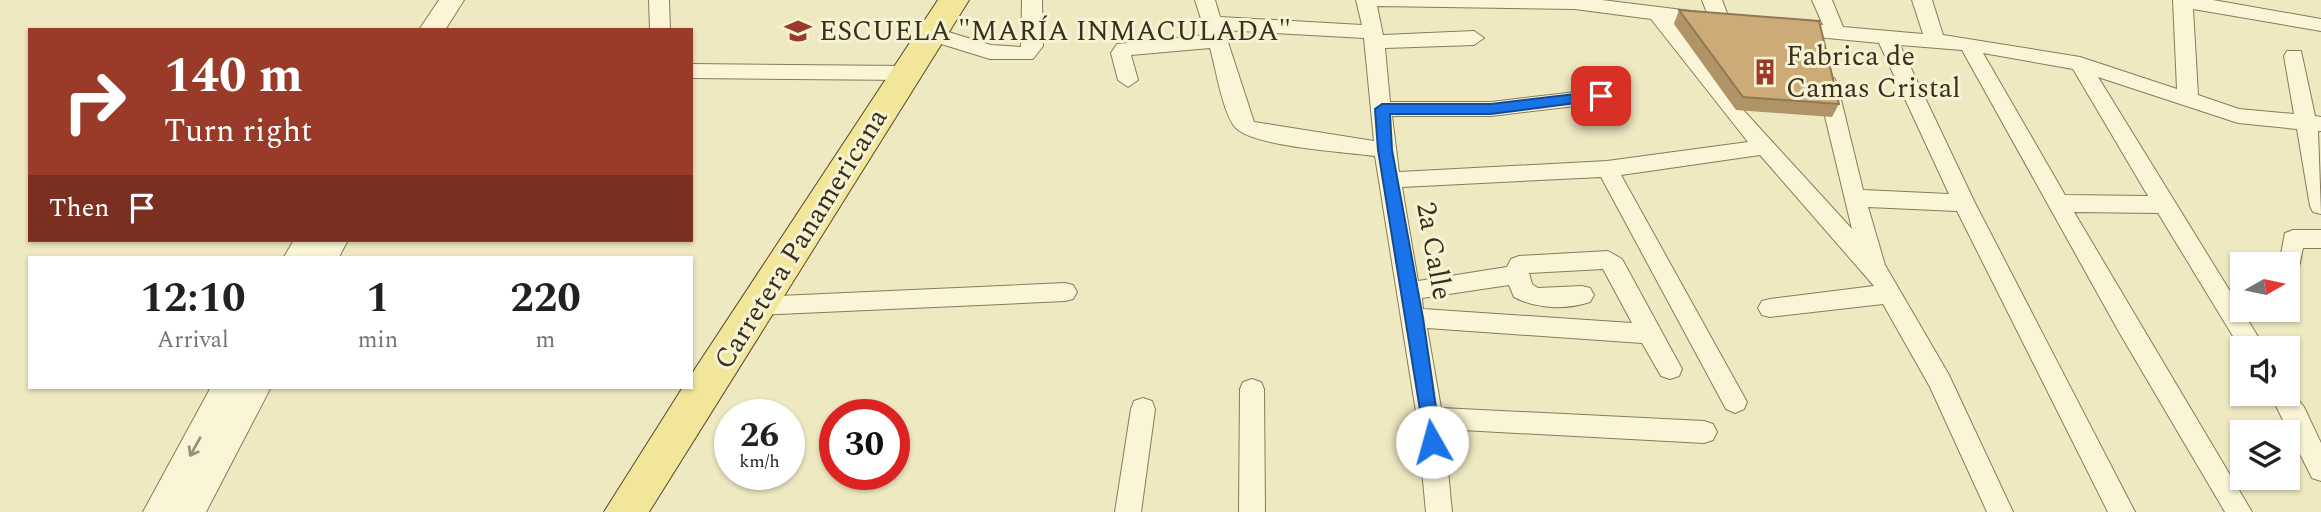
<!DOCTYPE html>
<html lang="en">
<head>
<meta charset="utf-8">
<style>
	body { margin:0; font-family:Spectral,serif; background:#f6f6f6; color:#202124; height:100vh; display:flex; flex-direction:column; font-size:26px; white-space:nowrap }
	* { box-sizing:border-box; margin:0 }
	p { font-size:23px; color:#757577 }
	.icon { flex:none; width:38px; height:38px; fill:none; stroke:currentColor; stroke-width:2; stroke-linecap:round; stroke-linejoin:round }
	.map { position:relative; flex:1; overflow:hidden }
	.panel { position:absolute; left:28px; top:256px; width:665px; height:133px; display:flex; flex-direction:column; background:#fff; border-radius:0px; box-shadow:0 2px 5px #0004 }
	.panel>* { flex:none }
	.guide { position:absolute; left:28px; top:28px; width:665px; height:214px; border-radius:0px; box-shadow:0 2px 5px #0004; background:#993b28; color:#fff; overflow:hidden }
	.needle { width:46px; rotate:81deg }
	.fabs { position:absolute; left:2230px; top:252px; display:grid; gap:14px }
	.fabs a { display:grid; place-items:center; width:70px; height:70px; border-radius:0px; background:#fff; box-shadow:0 2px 5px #0004; font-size:35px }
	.speed { position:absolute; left:714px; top:399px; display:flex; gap:14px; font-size:35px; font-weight:700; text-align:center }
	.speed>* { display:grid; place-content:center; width:91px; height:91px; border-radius:50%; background:#fff; box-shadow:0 2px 5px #0004; line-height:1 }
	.speed small { font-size:18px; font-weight:400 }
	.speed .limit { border:10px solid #d22; background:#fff; color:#111 }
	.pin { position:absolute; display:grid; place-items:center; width:60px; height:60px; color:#fff; margin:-30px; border-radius:14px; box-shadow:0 4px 10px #0006 }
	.me { position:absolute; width:77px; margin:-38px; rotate:353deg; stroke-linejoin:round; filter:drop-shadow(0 0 5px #0008) }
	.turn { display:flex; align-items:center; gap:24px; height:147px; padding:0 21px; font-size:32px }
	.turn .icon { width:91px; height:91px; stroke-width:2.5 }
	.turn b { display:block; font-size:49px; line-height:60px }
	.then { display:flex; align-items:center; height:66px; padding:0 21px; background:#0003; gap:14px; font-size:26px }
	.eta { display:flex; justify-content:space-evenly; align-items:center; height:119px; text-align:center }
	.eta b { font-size:42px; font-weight:700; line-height:49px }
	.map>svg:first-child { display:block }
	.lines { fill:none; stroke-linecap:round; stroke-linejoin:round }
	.minor-casing { stroke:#897b59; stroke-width:2 }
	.tertiary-casing { stroke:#897b59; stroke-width:2 }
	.primary-casing { stroke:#57482d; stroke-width:2 }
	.minor { fill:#f9f5d6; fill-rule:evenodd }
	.tertiary { fill:#f9f5d6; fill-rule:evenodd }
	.primary { fill:#f2e69a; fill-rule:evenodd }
	.wall { fill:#b09367 }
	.building { fill:#cdab78; stroke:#907854; stroke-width:2 }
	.oneway { stroke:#98927a }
	.route { fill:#1a73e8; stroke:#114b97; stroke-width:2 }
	.labels { text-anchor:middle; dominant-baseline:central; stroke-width:6; stroke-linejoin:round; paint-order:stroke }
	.poi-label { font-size:28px; fill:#382f1e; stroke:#f6f2d2; text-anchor:start }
	.street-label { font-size:28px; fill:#382f1e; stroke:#f6f2d2 }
</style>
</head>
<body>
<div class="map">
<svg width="2321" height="512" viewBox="0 0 2321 512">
	<rect width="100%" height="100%" fill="#efe9c2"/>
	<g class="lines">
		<g class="minor-casing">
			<path id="minor" d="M649 0H669L670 30H650Z
				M1022 0H1042L1043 46 1033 59H990L925 39 922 34 932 27 991 45 1021 47Z
				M1195 0H1215L1220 17 1362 25 1356 0H1602L1707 13 1702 0H1722L1730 21 1727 26 1674 21 1736 102 1852 229 1817 83 1820 78H1834L1837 83 1863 190 1949 194 1879 43 1786 34 1783 29 1786 24 1823 25 1812 0H1832L1843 27 1923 34 1912 0H1932L1943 35 2080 57 2177 89 2173 0H2213L2321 19V31L2193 9 2198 95 2239 109 2294 114 2284 56 2287 51H2301L2315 116 2321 117V131H2318L2321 214 2313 212 2310 206 2297 129 2238 123 2098 77 2265 348 2242 351 2158 213 2074 212 2252 512H2225L2119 332 1962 50 1900 45 1975 203 2135 512H2108L1957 211 1868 207 1885 265 1949 375 2013 512H1987L1930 387 1883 304 1770 317 1762 315 1758 308 1762 301 1770 299 1874 286 1760 155 1621 175 1747 402 1744 409 1735 413 1726 409 1601 177 1402 187 1418 281 1507 267 1511 259 1519 256 1608 251 1622 259 1682 369 1679 376 1670 379 1661 376 1642 343 1427 328 1441 408 1704 421 1713 424 1717 432 1713 440 1704 443 1444 429 1452 512H1426L1417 418 1375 156C1347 152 1249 147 1234 126 1222 109 1216 69 1210 48L1131 55 1138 80 1128 87 1118 80 1111 53 1117 44 1206 35ZM1377 6 1575 9 1651 19 1748 142 1607 161 1399 172 1392 116H1491L1601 103 1611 96 1601 89 1491 102H1390L1385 48 1474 45 1484 38 1474 31 1383 35ZM1224 30 1364 38 1374 141 1254 122ZM1983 53 2073 69 2148 196 2065 195ZM1603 269 1632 323 1423 309 1422 298 1509 285 1514 297C1536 309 1566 310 1590 302L1594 295 1590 288 1582 286 1538 288 1532 284 1529 273Z
				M691 64 907 66 917 73 907 80 691 78Z
				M2293 230H2321V248H2303L2298 272 2290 275 2287 264H2279L2285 233Z
				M1065 283 1073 285 1077 292 1073 299 1065 301 757 315 749 313 745 306 749 299 757 297Z
				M1252 379 1261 382 1264 389 1265 512H1239L1240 389 1243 382Z
				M2287 385 2304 407 2321 443V481L2312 478 2270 394H2287Z
				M1143 398 1152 401 1155 409 1141 512H1115L1131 409 1134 401Z"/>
		</g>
		<g class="tertiary-casing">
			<path id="tertiary" d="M439 0H464L445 30H419Z
				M294 240H348L339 257H284Z
				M211 387H271L206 512H143Z"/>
		</g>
		<g class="primary-casing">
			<path id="primary" d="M938 0H969L649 512H604L683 387H691V375Z"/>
		</g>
		<use href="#minor" class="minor"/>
		<use href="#tertiary" class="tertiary"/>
		<use href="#primary" class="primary"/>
	</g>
	<path class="wall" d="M1679 10 1839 104 1832 117 1736 110 1674 24Z"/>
	<path class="building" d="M1679 10 1819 21 1839 104 1743 97Z"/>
	<defs><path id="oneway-shaft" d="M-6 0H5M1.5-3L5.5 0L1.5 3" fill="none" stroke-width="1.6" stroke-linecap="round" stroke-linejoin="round" transform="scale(1.75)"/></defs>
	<use class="oneway" href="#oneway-shaft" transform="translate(195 447) rotate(119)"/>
	<path class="route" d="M1601 91 1606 92V99L1491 114H1390L1392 150 1423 318 1441 442 1438 447H1426L1378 150 1375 109 1382 104H1491Z"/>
	<defs>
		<g id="school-bare" transform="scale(2.1)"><path d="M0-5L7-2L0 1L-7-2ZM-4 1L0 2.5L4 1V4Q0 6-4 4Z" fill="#993b28" stroke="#f6f2d2" stroke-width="2.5" paint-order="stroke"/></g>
		<g id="building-bare" transform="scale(2.1)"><path d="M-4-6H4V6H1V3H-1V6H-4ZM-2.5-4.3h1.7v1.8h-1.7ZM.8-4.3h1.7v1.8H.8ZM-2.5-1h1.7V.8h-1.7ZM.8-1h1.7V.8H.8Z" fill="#993b28" stroke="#f6f2d2" stroke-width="2.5" paint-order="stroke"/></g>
	</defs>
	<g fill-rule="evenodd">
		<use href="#school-bare" x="798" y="31"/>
		<use href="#building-bare" x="1765" y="72"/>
	</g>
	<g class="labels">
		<g class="poi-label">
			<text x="819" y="31">ESCUELA "MARÍA INMACULADA"</text>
			<text x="1786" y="56">Fabrica de<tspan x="1786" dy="32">Camas Cristal</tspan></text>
		</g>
		<g class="street-label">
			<text transform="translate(801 239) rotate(-58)">Carretera Panamericana</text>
			<text transform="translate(1434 251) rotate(80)">2a Calle</text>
		</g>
	</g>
</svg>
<div class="fabs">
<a><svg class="needle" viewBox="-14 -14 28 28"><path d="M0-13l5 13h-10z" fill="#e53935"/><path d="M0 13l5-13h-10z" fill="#757577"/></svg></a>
<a><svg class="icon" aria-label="sound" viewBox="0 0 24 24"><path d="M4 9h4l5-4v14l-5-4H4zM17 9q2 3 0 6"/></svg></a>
<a><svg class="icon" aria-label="layers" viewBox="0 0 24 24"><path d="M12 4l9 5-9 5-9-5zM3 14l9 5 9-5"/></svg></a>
</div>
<div class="speed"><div>26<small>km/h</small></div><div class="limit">30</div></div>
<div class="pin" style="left:1601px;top:96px;background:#d93025"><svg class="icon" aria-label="arrive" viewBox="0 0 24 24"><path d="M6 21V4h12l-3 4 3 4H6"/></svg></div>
<svg class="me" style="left:1432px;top:442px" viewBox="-20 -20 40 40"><circle r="19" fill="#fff"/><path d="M0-13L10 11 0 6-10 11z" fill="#1a73e8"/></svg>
<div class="guide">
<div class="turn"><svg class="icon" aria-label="right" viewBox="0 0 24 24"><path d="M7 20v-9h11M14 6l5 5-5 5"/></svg><div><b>140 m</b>Turn right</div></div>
<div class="then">Then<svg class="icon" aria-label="arrive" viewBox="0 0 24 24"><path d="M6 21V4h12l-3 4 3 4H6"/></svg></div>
</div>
<section class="panel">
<div class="eta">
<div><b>12:10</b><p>Arrival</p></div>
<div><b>1</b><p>min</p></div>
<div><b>220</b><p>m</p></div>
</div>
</section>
</div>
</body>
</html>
